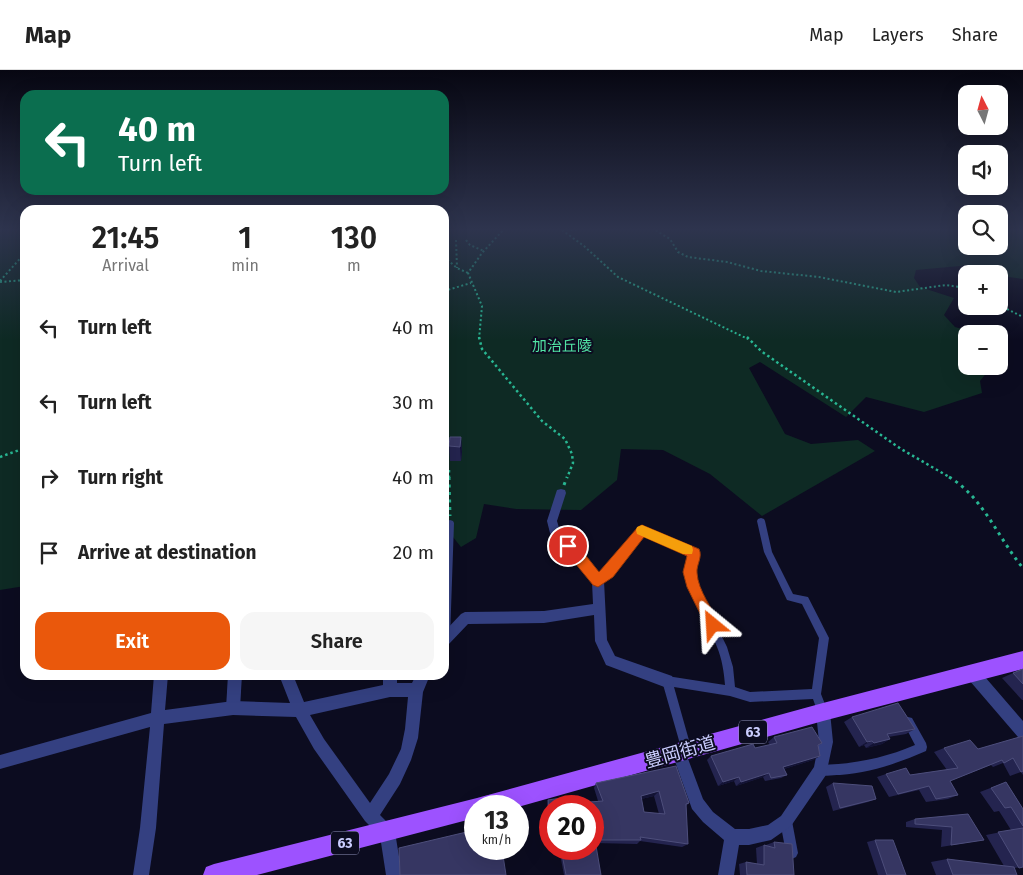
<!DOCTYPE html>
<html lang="en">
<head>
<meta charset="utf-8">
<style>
	body { margin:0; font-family:"Fira Sans","Noto Sans JP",sans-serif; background:#f6f6f6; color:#222; height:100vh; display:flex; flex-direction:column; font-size:19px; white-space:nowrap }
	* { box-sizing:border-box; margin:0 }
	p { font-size:16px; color:#767676 }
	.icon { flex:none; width:28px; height:28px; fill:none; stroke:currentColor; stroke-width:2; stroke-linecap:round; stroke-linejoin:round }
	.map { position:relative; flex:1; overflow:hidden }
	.sheet { position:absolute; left:20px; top:135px; width:429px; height:475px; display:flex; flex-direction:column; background:#fff; border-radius:15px; box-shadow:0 5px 20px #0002 }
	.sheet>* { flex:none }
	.guide { position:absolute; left:20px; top:20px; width:429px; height:105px; border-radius:15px; box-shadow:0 5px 20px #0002; background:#0b6e4f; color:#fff; overflow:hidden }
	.needle { width:32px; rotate:354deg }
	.controls { position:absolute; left:958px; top:15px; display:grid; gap:10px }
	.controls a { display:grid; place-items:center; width:50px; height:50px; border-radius:10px; background:#fff; box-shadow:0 5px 20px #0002; font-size:25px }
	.speed { position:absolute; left:464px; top:725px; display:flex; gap:10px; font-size:25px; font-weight:700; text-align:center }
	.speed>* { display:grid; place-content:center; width:65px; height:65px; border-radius:50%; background:#fff; box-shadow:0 5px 20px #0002; line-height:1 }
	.speed small { font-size:12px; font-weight:400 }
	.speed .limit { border:8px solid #d22; background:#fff; color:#111 }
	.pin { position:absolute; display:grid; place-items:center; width:42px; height:42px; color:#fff; margin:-21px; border:2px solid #fff; border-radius:50%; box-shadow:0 1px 5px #0007 }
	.me { position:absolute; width:55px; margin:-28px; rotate:333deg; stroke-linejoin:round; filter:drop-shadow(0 0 4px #0008) }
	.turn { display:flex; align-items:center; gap:18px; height:105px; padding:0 15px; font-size:22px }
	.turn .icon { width:65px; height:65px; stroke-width:2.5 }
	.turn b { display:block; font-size:35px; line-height:42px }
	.eta { display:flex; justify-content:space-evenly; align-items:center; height:85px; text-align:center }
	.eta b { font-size:30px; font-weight:600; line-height:35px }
	.primary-button { display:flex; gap:10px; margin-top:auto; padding:10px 15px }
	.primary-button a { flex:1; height:58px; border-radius:15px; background:#ea580c; color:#fff; font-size:20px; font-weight:600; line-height:58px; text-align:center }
	.primary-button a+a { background:#f6f6f6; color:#222 }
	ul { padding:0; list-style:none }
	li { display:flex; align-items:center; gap:15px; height:75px; padding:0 15px }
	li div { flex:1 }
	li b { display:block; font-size:19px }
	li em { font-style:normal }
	header { display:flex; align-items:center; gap:30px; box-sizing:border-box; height:70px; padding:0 25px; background:#fff; border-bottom:1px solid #e0e0e0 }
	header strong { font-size:24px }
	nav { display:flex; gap:28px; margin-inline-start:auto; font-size:18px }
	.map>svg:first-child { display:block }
	.green { fill:#0e2a24 }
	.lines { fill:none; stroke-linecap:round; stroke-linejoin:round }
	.path-far2 { stroke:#28b692; stroke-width:2; stroke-dasharray:2 2.5; stroke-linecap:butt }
	.path-far1 { stroke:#28b692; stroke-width:2.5; stroke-dasharray:2.5 3; stroke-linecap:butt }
	.path { stroke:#28b692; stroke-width:3; stroke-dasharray:3 4.5; stroke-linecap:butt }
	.service { fill:#344081; fill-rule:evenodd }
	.pedestrian { fill:#344081; fill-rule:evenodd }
	.minor { fill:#344081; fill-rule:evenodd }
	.primary { fill:#9d52ff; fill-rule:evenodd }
	.wall { fill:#24244f; fill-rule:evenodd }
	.shaded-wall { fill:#131334 }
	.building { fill:#363662; stroke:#4d4e7b; fill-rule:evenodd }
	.route { fill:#ea580c; stroke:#983908 }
	.slow { fill:#f59e0b }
	.labels { text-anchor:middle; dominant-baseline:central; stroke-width:4; stroke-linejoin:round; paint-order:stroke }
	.shield { fill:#0c0c20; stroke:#9294bc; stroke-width:1 }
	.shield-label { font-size:14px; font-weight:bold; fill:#cbceff }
	.park-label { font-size:15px; fill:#51e4a4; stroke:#0c0c20 }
	.near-street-label { font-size:18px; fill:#cbceff; stroke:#0c0c20 }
</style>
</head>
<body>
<header>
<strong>Map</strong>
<nav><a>Map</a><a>Layers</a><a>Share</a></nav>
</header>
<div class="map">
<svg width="1023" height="805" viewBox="0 0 1023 805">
	<rect width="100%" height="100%" fill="#0c0c20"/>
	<path class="green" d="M0 158H25V516L0 520Z
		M444 158H966V176H999V158H1023V209L1001 206 971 195 916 200 914 208 920 217 954 228 944 245 955 257 982 264H966V296H992L980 311 982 323 924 342 866 327 846 347 760 292 749 298 785 364 811 374 858 370 875 381 762 446 710 404 663 380 621 379 617 410 581 440 516 439 484 434 476 468 461 477 444 456Z"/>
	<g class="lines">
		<path class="path-far2" d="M548 158 573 160 588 158
			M652 158 670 169 678 182 688 187 727 192 761 201 819 207 896 222 946 215 966 218
			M688 158H730
			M562 160 584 176 618 207 748 269
			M456 170 457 198
			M466 170 470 175 484 181
			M444 187 457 198 468 203
			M0 211 25 183
			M0 212 25 210
			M444 221 471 213
			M999 235 1023 247
			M479 269 482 236 468 203 482 183 505 158"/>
		<path class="path-far1" d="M479 267 482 279 542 351 565 369 572 384 573 393 567 408
			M747 267 761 281 901 379 951 408
			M0 387 25 378
			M449 400V408"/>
		<path class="path" d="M449 407 450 446
			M949 407C983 427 998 468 1023 498
			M564 415 567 407"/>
		<path class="service" d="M761 448 764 449 765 451 772 482 793 524 808 527 829 568 821 624 828 642 827 646 823 647 819 646 813 629 750 632 730 626 674 617 692 681 691 685 687 686 683 685 682 681 662 611 664 608 667 606 725 615C724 602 722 589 717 577 706 546 681 519 689 485L643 464 612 506 598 515 595 514 594 511 595 508 606 500 639 458 642 457 697 480 698 483 695 495 696 509 706 534 727 577 733 597 735 617 750 622 812 619 819 568 802 534 787 530 764 482 757 451 758 449Z
			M450 450 453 451 454 453 450 568 448 571 445 572H444V498L446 453 447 451Z
			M908 647 912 648 926 673 927 677 926 681C898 693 870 703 840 705 833 705 824 707 817 704L816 700 817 696 821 695C854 694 885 688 915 675L903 652 904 648Z
			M786 745 790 747 792 751 798 783 796 787 792 789 788 787 786 783 780 751 782 747Z"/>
		<path class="pedestrian" d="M228 605H242L240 638 238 643 233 645 228 643 226 638Z"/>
		<path class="minor" d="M561 419 565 420 566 423 557 451 560 461 583 483 604 511 607 570 615 586 672 606 674 611 672 616 667 618 606 595 595 571 594 545 544 553 468 554 448 575 444 577V562L461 544 465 542 544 541 593 534 592 512 575 489 550 463 547 451 556 423 557 420Z
			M974 598 979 600 1023 651V669L1018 667 969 610 967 605 969 600Z
			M154 605H168L165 640 233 631 290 633 279 605H293L304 632 383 615V605H397V613H412L416 605H430L423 622 418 668 411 690 400 714 380 745 392 757 395 762 402 805H386L380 766 365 751 314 679 296 647 233 645 164 654 156 758 149 805H133L140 758 150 657 0 699V685L151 643ZM390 627H408L405 659 401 679 389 704 370 733 324 669 310 645Z
			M823 635 828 637 830 642 833 672 826 705 791 756 771 770 749 775H739L734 805H718L724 770 703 752 692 739 672 683 674 678 679 676 684 678 703 729 713 742 735 759H749L768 755 781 746 814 697 819 672 816 642 818 637Z"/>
		<path class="primary" d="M1023 581V599L823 651 518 737 475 736V748L257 805H203L206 797 214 794 477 728 823 633Z"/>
	</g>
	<path class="wall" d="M461 367 462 382 461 391H450L449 376Z
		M1023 599V630H1022L1002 608 1013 603Z
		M852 647 915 659 906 664 888 667 890 669 882 674 866 678 864 675 859 677 844 652Z
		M1023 666V705L1021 702 1010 706 1003 693 993 697 991 695 950 711 958 725 948 729 926 732 919 720 889 727 877 707 886 704 910 705 947 700 934 682 944 678 978 679Z
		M774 667 822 673 818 676 820 686 813 690 784 699 787 705 781 708 765 711 763 707 736 716 734 711 718 716 707 690 711 686 755 678 770 675 768 672Z
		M676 696 689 733 686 736 688 774 682 777 640 771 637 774 595 773 601 805H564L559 779H592L550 736 549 756 547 734 548 730 577 733 598 731 594 718 596 713ZM654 726 659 744 644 742 641 729Z
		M1006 712 1023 739V797L1014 798 1017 805H936L931 792 947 789 1004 796 986 765 1011 760 999 741 994 742 980 722Z
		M833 713 876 729 868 732 833 741 826 717Z
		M968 744 984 770 941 777 942 760 906 757V752L915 749Z
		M875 770 906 805H878L867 772Z
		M774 772 794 805H740L739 794 746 792 757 794 756 778 764 775 767 776 766 775Z"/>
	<path class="shaded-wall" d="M461 367 462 382 461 391 460 377Z
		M890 669 882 674 866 678 874 673Z
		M872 671 864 675 859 677 867 672Z
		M820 686 813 690 777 701 783 697Z
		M769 703 763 707 736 716 741 712Z
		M739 707 734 711 718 716 723 712Z
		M659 721 654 726 637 730 641 726Z
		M502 779H511V781L502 783Z"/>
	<path class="building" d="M450 367H461L460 377 449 376Z
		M1023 599V614L1013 603Z
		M898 633 915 659 887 664 890 669 874 673 872 671 867 672 852 647Z
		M812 657 822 673 818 675 820 686 783 697 787 705 771 708 769 703 741 712 739 707 723 712 711 686 753 674 755 678 777 673 774 667Z
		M1023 666V701L1021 702 1013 688 1004 693 1002 690 950 711 958 725 936 729 929 716 898 724 886 704 906 698 910 705 958 698 944 678 970 670 978 679Z
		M676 696 689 733 686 734 688 774 640 767 641 770H595L601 805H566L561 779H592V736H550V747L548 730 575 726 577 733 603 731 596 713ZM659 721 665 744 644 742 641 726Z
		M1006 712 1023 739V756L1011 737 1005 738 991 718Z
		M833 713 872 716 876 729 840 738Z
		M968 744 984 770 951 775 952 757 915 754V749Z
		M1023 758V797L1019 798 998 762Z
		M475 760V779H502L506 805H400L399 778Z
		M875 770H893L906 805H887Z
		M774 772 792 774 794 805H747L746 792 764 795V775L775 778Z
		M947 789 1014 797 1017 805H953Z"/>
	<linearGradient id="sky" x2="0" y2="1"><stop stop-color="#070712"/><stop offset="0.59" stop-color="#2e344e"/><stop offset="1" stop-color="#2e344e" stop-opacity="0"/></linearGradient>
	<rect width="1023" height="270" fill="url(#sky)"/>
	<path class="route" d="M642 455 699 479C703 487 696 495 697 503 698 521 713 539 720 555L718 560 713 562 708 560 687 517 683 502 687 486 644 467 613 507 598 517 593 515 561 476 563 472H572L583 482 599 502 638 457Z"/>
	<path class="slow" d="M642 455 692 476 693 480 692 484H683L637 464 636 460 637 457Z"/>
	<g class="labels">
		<g class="shield">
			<rect x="739" y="650.5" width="28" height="23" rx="4"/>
			<rect x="331" y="761.5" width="28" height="23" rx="4"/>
		</g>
		<g class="shield-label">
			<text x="753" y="662">63</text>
			<text x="345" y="773">63</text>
		</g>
		<g class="park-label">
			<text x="562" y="276">加治丘陵</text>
		</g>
		<g class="near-street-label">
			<text transform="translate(680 682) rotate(-16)">豊岡街道</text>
		</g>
	</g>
</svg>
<div class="controls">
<a><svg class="needle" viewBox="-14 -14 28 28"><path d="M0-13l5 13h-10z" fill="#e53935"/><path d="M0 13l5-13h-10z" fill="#767676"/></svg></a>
<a><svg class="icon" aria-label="sound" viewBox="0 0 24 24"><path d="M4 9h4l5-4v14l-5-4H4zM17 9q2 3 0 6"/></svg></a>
<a><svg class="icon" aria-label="search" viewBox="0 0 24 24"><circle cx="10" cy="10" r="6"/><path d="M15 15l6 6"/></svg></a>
<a>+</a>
<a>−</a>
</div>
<div class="speed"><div>13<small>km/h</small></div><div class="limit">20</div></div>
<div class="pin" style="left:568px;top:476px;background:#d93025"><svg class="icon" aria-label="arrive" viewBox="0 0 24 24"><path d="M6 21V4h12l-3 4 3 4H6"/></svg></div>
<svg class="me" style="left:713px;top:555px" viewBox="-20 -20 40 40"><path d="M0-17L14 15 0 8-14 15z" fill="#ea580c" stroke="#fff" stroke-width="4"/></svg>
<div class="guide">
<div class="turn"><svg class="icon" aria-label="left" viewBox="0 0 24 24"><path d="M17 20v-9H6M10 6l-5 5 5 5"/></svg><div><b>40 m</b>Turn left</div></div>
</div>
<section class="sheet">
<div class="eta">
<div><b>21:45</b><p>Arrival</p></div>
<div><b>1</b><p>min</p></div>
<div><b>130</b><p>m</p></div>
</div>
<ul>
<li><svg class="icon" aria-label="left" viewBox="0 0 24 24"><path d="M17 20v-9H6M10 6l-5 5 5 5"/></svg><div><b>Turn left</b></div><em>40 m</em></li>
<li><svg class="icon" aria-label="left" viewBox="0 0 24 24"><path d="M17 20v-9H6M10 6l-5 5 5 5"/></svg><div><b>Turn left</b></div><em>30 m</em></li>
<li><svg class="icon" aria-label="right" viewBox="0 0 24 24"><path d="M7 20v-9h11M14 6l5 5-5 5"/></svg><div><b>Turn right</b></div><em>40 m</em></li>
<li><svg class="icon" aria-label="arrive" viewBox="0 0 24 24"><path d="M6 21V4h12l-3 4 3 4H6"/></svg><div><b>Arrive at destination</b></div><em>20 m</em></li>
</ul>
<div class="primary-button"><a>Exit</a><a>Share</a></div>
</section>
</div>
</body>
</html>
